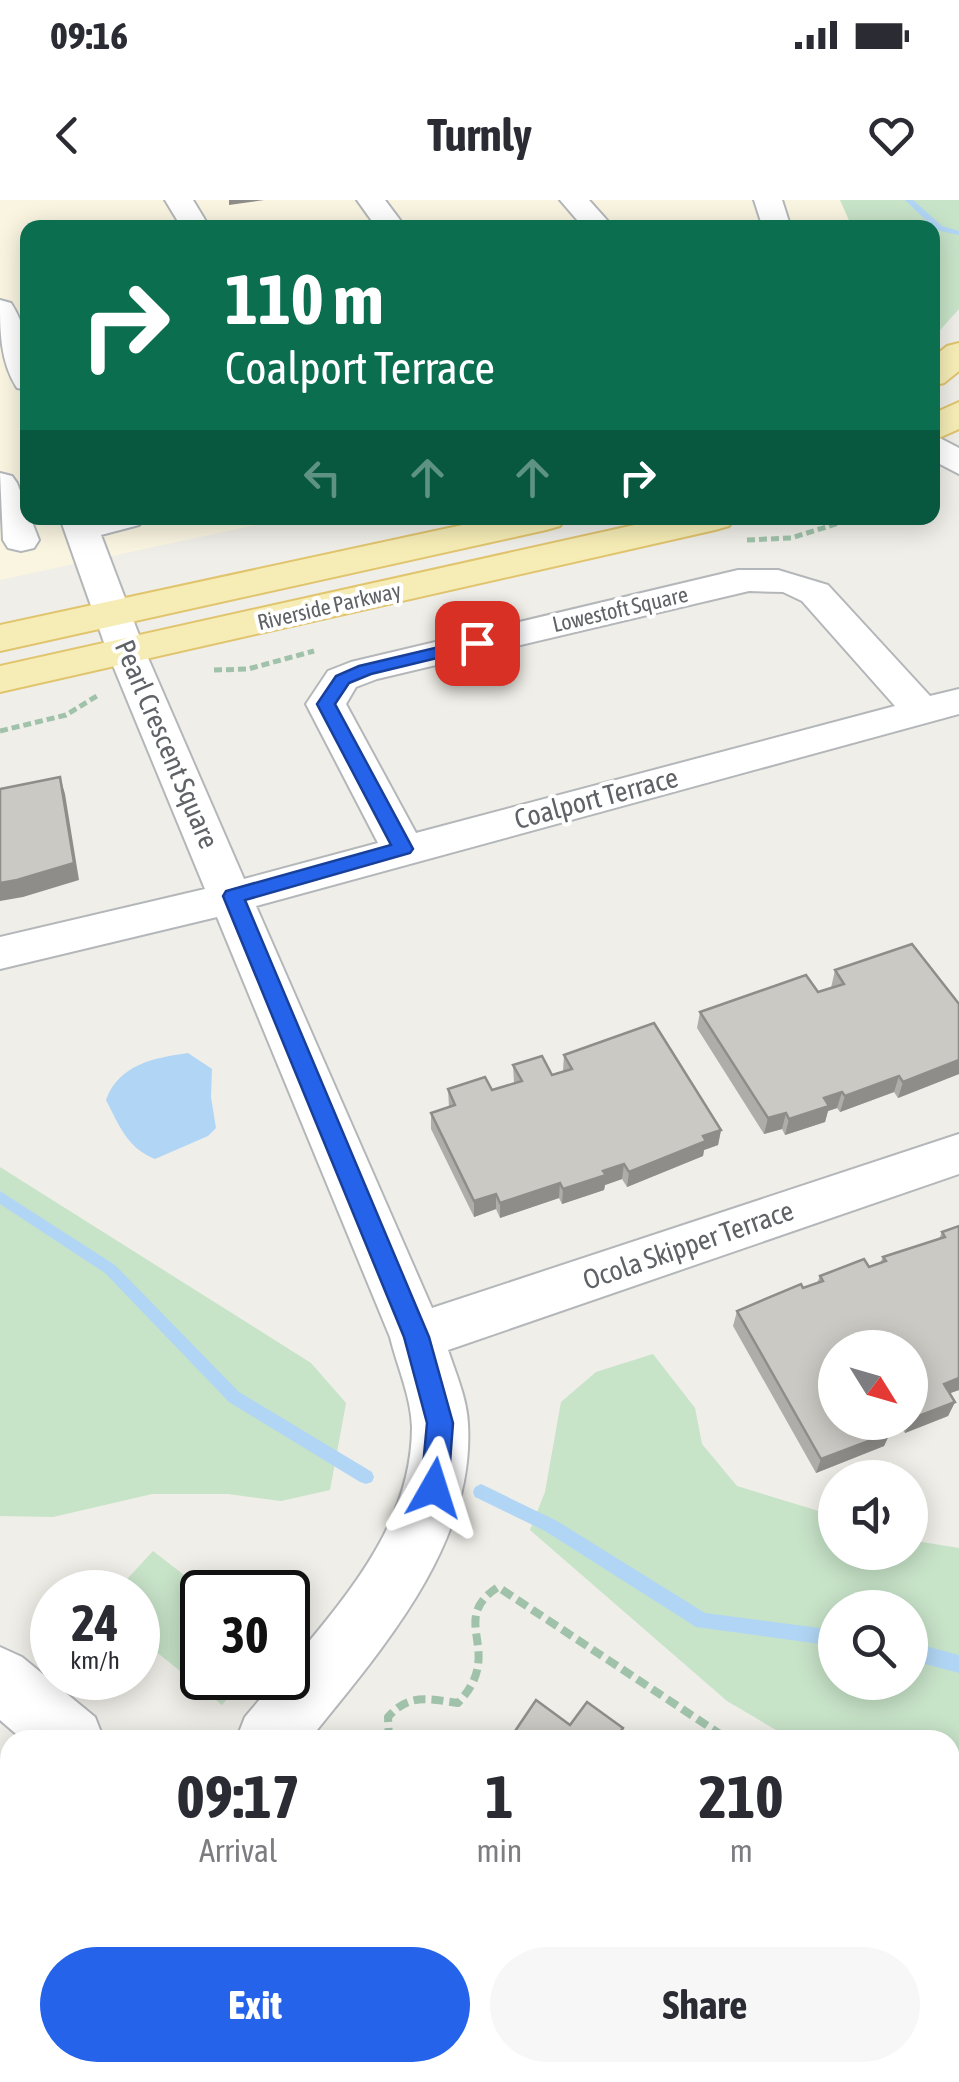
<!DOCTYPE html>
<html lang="en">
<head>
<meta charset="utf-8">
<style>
	body { margin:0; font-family:"Asap Condensed",sans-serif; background:#f7f7f7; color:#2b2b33; height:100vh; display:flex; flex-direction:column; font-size:38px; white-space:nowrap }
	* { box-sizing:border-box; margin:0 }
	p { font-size:32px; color:#7c7c81 }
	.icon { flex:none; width:55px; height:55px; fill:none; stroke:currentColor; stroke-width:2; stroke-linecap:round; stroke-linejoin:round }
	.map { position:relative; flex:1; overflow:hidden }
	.drawer { position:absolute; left:0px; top:1530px; width:960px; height:352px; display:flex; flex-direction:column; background:#fff; border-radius:30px 30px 0 0; box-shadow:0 5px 25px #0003 }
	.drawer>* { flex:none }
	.hud { position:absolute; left:20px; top:20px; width:920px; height:305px; border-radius:20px; box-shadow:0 5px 25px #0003; background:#0b6e4f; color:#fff; overflow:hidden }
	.needle { width:65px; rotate:127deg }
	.tools { position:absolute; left:818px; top:1130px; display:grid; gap:20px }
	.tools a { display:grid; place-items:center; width:110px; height:110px; border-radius:50%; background:#fff; box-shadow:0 5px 25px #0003; font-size:50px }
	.speed { position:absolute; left:30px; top:1370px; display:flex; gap:20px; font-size:50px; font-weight:700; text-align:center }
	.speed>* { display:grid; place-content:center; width:130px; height:130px; border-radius:50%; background:#fff; box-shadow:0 5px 25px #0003; line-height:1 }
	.speed small { font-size:25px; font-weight:400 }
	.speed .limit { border:5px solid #111; border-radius:15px; background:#fff; color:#111 }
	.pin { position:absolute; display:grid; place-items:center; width:85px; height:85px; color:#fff; margin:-42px; border-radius:20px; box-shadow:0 5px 15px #0006 }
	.me { position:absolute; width:110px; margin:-55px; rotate:6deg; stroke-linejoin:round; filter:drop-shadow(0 0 8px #0008) }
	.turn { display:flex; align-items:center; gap:35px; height:210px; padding:0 40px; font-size:45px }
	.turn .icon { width:130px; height:130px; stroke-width:2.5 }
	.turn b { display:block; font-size:70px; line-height:85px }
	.lanes { display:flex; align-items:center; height:95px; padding:0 40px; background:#0003; justify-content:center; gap:50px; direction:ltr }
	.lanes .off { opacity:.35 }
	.eta { display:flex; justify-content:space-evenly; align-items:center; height:170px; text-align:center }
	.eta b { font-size:60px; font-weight:700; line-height:70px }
	.button { display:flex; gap:20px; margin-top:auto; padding:20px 40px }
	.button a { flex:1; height:115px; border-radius:60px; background:#2563eb; color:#fff; font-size:40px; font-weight:700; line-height:115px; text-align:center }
	.button a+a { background:#f7f7f7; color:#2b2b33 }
	.status { display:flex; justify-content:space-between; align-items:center; height:70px; padding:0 50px; background:#fff; direction:ltr }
	.status svg { height:28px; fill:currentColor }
	header { display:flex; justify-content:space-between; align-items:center; height:130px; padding:0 40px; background:#fff; font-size:45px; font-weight:700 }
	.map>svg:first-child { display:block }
	.commercial { fill:#faf5e1 }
	.green { fill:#c7e3c8; fill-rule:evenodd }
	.water { fill:#b1d6f5 }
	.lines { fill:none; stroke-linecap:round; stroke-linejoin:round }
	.stream { fill:#b1d6f5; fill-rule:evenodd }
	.minor-casing { stroke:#b4b7ba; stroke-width:4 }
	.major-casing { stroke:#e1c46e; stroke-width:4 }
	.path-far1 { stroke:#a0c2aa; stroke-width:5; stroke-dasharray:8 4; stroke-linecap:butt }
	.path { stroke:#a0c2aa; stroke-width:8; stroke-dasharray:12 6; stroke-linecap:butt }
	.minor { fill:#fff; fill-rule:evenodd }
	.major { fill:#f6edb6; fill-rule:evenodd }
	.wall { fill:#afada9 }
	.shaded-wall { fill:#8e8d89 }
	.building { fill:#cbc9c4; stroke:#8e8d89; stroke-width:2.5 }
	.route { fill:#2563eb; stroke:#184099; stroke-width:2.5 }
	.labels { text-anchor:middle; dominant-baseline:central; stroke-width:8; stroke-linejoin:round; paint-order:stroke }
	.far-street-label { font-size:22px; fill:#5f6266; stroke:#fff }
	.street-label { font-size:28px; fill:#5f6266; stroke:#fff }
</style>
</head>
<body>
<div class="status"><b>09:16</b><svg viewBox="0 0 49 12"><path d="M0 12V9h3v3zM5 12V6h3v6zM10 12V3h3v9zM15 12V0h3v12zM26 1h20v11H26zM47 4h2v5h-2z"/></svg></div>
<header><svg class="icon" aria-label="back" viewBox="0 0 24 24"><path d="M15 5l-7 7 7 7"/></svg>Turnly<svg class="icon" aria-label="heart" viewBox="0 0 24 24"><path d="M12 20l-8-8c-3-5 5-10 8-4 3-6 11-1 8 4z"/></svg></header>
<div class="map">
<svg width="959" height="1882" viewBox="0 0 959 1882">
	<rect width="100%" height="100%" fill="#efeee8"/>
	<path class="commercial" d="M0 0H840L852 27 28 28V318H289L0 380Z"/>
	<path class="green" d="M840 0H959V109L933 138 932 28 852 27Z
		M0 967 311 1163 346 1203 330 1290 281 1301 228 1294H152L53 1317 0 1316Z
		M653 1154 695 1208 702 1244 737 1286 835 1316V1352H910V1340L959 1348V1640L950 1635V1540H793L727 1501 530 1330 545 1292 561 1202 596 1172ZM835 1408H910V1482H835Z
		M153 1351 206 1392H202V1478H245L222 1505 138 1437V1392H115Z"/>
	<path class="water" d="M188 853 212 869 211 897 216 928 208 936 155 959C127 948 119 925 106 900 119 864 154 858 188 853Z"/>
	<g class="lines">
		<path class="stream" d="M905 0H913L942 26 959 31V35L936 30Z
			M0 991 115 1065 239 1192 372 1272 374 1277 372 1282 366 1284 360 1282 229 1202 105 1073 0 1004Z
			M481 1284 557 1321 705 1413 835 1430V1446L696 1427 545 1331 475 1297 473 1292 475 1287Z
			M910 1442 959 1455V1473L910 1460Z"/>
		<g class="minor-casing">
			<path id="minor" d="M165 0H193L210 28H182Z
				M357 0H385L406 28H377Z
				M560 0H589L614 28H584Z
				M754 0H782L791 28H763Z
				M0 100 11 103C29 130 28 158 28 190L17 188C0 161 0 131 0 100Z
				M932 234 959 248V274L932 260Z
				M0 273 12 276 17 283 39 340 34 348 21 351 8 348 3 340Z
				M60 318H144L139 325 101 335 145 451 244 679 378 643 306 504 328 471 351 462 738 370H778L828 385 930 496 959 489V514L256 706 432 1108 959 934V974L448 1150C456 1174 467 1199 468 1224 475 1346 380 1451 309 1540H236L245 1517 278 1478H288V1467C346 1397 412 1323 412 1227 411 1196 397 1166 390 1137L217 717 0 769V737L205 689 107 451ZM749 391 783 392 802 401 895 506 416 633 346 504 356 487 377 479Z
				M0 1447 22 1457 95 1517 104 1540H23L0 1520Z
				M426 1872H505L509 1882H430Z"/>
		</g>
		<g class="major-casing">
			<path id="major" d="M959 143V171L944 183 932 186V158L947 146Z
				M959 202V229L932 241V214Z
				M495 318H565L560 326 546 330 0 451V425Z
				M666 318H734L729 326 715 330 0 492V466Z"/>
		</g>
		<path class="path-far1" d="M747 340 791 338 855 318
			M214 470 248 469 314 451
			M0 531 66 515 100 494"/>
		<path class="path" d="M389 1540 388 1517C409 1493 428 1499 458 1503 507 1451 446 1421 498 1387L729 1540
			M950 1687 959 1693"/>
		<use href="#minor" class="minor"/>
		<use href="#major" class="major"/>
	</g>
	<path class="wall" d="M835 770 959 804V874L898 898 894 892 840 912 837 908 828 911 825 922 785 935 782 929 764 934 697 828 700 812 818 792 831 788Z
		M564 855 721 930 718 945 704 950 703 956 627 987 622 979 605 985 604 990 562 1004 559 998 500 1018 496 1009 474 1017 431 929V913L449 907 448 889 492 890 514 883 513 865 552 875 563 871Z
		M959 1026V1190L950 1193 955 1202 948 1216 905 1233 898 1222H910V1148H835L890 1233 884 1246 816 1273 733 1126 737 1111 817 1083 820 1076 869 1067 880 1063 883 1057 939 1039 942 1032Z
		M959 1850V1882H944L948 1872H950V1869Z
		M678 1872H865L861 1882H707L704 1880 703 1882H690Z"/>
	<path class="shaded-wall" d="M229 0H264L229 5Z
		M60 577 65 594 79 680 23 697 0 701V683Z
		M959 860V874L898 898 903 882Z
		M899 876 894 892 840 912 845 896Z
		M842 892 837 908 828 911 825 922 785 935 789 919 824 898Z
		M786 913 782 929 764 934 768 918Z
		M721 930 718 945 704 950 703 956 627 987 629 972 703 936Z
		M624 964 622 979 605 985 604 990 562 1004 563 989 603 971Z
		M560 983 559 998 500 1018V1003Z
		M496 994V1009L474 1017V1001Z
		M959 1178V1190L937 1198 944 1184Z
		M955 1202 948 1216 905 1233 911 1219Z
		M890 1233 884 1246 816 1273 821 1259Z
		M91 1872H102L95 1882H84Z"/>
	<path class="building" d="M60 577 74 663 17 680 0 683V589Z
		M912 744 959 804V860L903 882 899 876 845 896 842 892 824 898 829 906 789 919 786 913 768 918 700 812 806 775 818 792 844 784 835 770Z
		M654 823 721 930 703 936 706 941 629 972 624 964 603 971 606 975 563 989 560 983 500 1003 496 994 474 1001 431 913 455 905 448 889 485 877 492 890 522 881 513 865 542 856 552 875 572 869 564 855Z
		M959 1026V1178L944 1184 955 1202 911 1219 910 1217V1148H835V1222H884L890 1233 821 1259 737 1111 801 1084 803 1088 823 1081 820 1076 864 1059 869 1067 886 1061 883 1057 945 1037 942 1032Z
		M536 1500 570 1525 587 1502 623 1528 619 1534 628 1540H509Z
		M0 1642 10 1651V1872H91L84 1882H0Z
		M959 1865V1882H951Z
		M161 1872H249L260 1882H154Z
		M688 1872H865L861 1882H717L707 1874 703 1882H700Z"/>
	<path class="route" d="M477 438 486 443 483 447 371 474 349 483 335 504 413 649 410 653 245 700 429 1137 453 1223 448 1288 444 1297 434 1300 425 1297 421 1288 427 1223 404 1137 223 696 226 691 391 645 317 504 336 476 359 466Z"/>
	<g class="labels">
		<g class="far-street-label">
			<text transform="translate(329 406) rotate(-13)">Riverside Parkway</text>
			<text transform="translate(620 409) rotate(-13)">Lowestoft Square</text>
		</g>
		<g class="street-label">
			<text transform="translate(167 544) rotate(67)">Pearl Crescent Square</text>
			<text transform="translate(596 598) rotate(-15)">Coalport Terrace</text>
			<text transform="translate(688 1045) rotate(-19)">Ocola Skipper Terrace</text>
		</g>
	</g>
</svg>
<div class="tools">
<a><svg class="needle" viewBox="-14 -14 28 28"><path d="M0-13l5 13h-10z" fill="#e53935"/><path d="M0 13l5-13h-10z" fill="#7c7c81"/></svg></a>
<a><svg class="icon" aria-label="sound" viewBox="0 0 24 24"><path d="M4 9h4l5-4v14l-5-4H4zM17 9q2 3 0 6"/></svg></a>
<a><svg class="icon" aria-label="search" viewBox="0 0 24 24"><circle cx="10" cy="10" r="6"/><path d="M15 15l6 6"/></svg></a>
</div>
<div class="speed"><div>24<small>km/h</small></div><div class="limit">30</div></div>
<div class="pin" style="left:477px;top:443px;background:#d93025"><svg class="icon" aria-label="arrive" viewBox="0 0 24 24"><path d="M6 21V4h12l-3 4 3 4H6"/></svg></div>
<svg class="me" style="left:434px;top:1288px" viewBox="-20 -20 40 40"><path d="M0-17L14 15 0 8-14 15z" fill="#2563eb" stroke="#fff" stroke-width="4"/></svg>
<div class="hud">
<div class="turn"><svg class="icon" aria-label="right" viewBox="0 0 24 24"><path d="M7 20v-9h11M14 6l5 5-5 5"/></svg><div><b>110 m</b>Coalport Terrace</div></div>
<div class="lanes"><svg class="icon off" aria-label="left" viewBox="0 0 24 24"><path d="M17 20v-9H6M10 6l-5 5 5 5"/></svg><svg class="icon off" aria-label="ahead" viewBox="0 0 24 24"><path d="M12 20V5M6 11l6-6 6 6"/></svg><svg class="icon off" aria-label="ahead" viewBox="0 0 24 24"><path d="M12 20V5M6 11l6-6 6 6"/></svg><svg class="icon" aria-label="right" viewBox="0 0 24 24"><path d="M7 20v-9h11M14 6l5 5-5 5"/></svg></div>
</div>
<section class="drawer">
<div class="eta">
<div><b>09:17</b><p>Arrival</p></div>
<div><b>1</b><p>min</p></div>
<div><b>210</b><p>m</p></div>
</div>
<div class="button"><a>Exit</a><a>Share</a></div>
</section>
</div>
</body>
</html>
